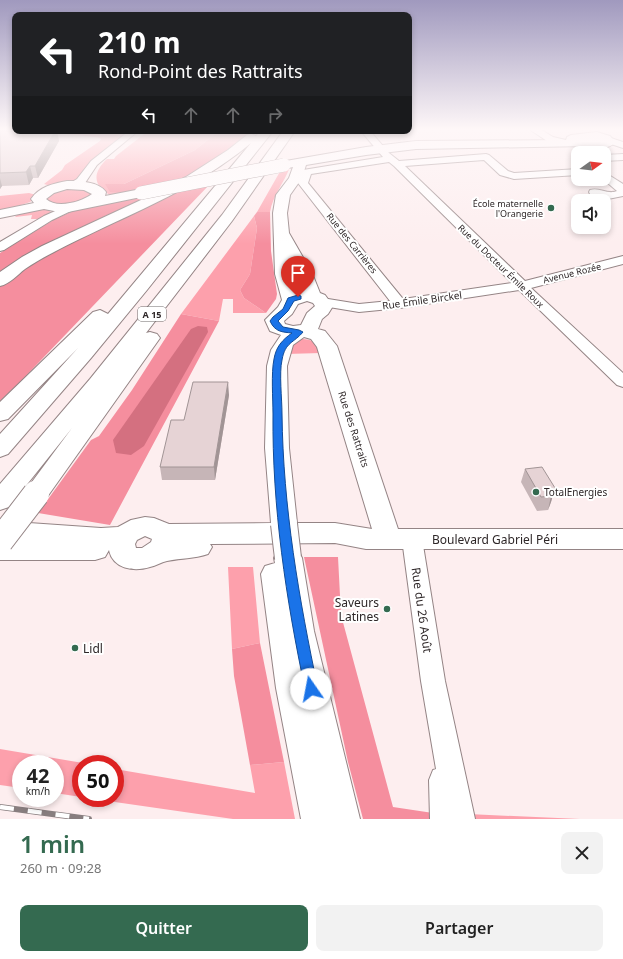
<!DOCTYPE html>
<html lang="fr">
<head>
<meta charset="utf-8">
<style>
	body { margin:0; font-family:"Noto Sans",sans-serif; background:#f2f2f2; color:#222; height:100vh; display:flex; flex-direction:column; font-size:15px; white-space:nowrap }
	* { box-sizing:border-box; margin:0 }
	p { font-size:13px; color:#767676 }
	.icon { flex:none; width:22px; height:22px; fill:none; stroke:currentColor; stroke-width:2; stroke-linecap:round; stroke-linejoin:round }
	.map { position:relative; height:819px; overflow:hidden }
	.side { display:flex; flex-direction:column; background:#fff; flex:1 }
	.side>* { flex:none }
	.banner { position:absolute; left:12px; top:12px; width:400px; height:122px; border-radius:8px; box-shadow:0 2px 6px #0003; background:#202124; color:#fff; overflow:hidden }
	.needle { width:26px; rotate:75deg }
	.tools { position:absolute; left:571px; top:146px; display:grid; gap:8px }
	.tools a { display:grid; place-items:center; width:40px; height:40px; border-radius:8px; background:#fff; box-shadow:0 2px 6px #0003; font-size:20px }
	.speed { position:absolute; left:12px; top:755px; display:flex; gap:8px; font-size:20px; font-weight:700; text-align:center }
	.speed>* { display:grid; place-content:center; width:52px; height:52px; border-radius:50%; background:#fff; box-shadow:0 2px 6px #0003; line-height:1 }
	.speed small { font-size:10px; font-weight:400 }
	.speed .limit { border:6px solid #d22; background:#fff; color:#111 }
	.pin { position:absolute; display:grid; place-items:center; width:34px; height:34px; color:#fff; margin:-41px -17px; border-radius:50% 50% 50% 0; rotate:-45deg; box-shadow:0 0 4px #0007 }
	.pin .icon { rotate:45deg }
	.me { position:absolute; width:44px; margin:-22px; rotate:348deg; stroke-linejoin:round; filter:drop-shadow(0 0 3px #0008) }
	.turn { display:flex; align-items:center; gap:14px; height:84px; padding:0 20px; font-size:18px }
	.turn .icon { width:52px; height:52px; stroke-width:2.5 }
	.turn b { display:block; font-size:28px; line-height:34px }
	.lanes { display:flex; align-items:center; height:38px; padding:0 20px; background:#0003; justify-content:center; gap:20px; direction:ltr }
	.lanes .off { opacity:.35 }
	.round { display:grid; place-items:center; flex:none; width:42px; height:42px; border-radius:8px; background:#f2f2f2 }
	.headline { display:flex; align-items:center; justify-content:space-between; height:68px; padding:0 20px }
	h1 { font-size:24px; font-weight:600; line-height:30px; color:#346a50 }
	.cta { display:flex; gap:8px; margin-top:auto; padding:8px 20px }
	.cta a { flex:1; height:46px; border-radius:8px; background:#346a50; color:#fff; font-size:16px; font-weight:600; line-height:46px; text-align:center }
	.cta a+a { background:#f2f2f2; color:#222 }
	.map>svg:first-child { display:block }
	.green { fill:#fda0ac }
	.forest { fill:#f58e9e }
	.water { fill:#d47080 }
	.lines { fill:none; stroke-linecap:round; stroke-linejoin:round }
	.street-casing { stroke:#948485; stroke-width:2 }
	.secondary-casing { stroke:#948485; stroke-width:2 }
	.highway-casing { stroke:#948485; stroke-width:2 }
	.street { fill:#fff; fill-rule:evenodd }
	.secondary { fill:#fff; fill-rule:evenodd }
	.highway { fill:#fff; fill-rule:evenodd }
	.rail-casing { stroke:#887e7f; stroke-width:6 }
	.rail { stroke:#fff; stroke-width:4.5; stroke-dasharray:14; stroke-linecap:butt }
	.secondary-bridge-far1-casing { stroke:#948485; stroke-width:14; stroke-linecap:butt }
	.secondary-bridge-casing { stroke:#948485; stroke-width:28; stroke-linecap:butt }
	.highway-bridge-casing { stroke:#948485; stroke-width:28; stroke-linecap:butt }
	.secondary-bridge-far1 { stroke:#fff; stroke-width:13 }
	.secondary-bridge { stroke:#fff; stroke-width:26 }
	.highway-bridge { stroke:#fff; stroke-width:26 }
	.wall { fill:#c6b5b7 }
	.shaded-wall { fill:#a19495 }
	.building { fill:#e6d3d5; stroke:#a19495 }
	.route { fill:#1a73e8; stroke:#114b97 }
	.poi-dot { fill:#346a50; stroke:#fff; stroke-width:1.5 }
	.labels { text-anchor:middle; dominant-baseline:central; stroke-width:4; stroke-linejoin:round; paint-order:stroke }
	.far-poi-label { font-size:9px; fill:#2e2728; stroke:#fff; text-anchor:end }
	.far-street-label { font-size:9px; fill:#2e2728; stroke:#fff }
	.shield { fill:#fff; stroke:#6d6868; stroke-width:1 }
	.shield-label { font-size:9px; font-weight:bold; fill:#2e2728 }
	.street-label { font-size:10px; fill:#2e2728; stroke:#fff }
	.poi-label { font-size:10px; fill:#2e2728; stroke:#fff; text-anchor:start }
	.near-street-label { font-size:12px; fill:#2e2728; stroke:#fff }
	.near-poi-label { font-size:12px; fill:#2e2728; stroke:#fff; text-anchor:end }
</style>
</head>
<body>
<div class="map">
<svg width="623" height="819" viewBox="0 0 623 819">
	<rect width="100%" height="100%" fill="#fdeeef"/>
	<path class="green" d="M125 131H131L79 181 51 186 44 184 62 170 65 165 100 141 101 139 98 137 113 139Z
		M148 131H219L195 150 124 184 127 193 110 195C92 185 93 172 107 159H114L116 156Z
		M290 167C284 183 273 195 270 212H257L282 168Z
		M70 188 84 189 91 193C89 205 55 208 47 199L50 194Z
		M29 193 36 195V197L30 202 0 212V196Z
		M45 208 51 212C46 219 40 219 31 219L32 215 15 217 19 213Z
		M254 216 257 228 250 274 240 290 244 298 266 313H233V299H223L219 321 181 314Z
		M299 339C311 339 317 341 321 353L286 354 290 342Z
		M228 567H253L260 643 232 649Z
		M0 749 89 764H81V797L55 793V764H21V788L0 785Z
		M284 762 295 819H233L87 798H115V769L255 793 250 765Z
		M468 814 580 819H469Z"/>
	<path class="forest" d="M53 131H125L113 139 57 133Z
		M219 131H255L247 140 179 183 127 193 110 192 105 184H124L195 150Z
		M211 183 20 382 0 401V253L53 220 75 210Z
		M257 212H270L271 251 277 294 276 299 266 313 244 298 240 290 250 274 257 228 254 216Z
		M181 314 219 321 110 525 38 513 91 440 99 436 132 390Z
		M304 557H338L341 615 393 807 433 813 434 819H363L348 762Z
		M260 643 284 762 250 765 234 676 232 649Z"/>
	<path class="water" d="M198 326 207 327 208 332 144 446 131 455 116 453 113 440 191 329Z"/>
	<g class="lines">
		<g class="street-casing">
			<path id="street" d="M529 129H540L553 137 566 140 568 142 563 145 547 141Z
				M129 131H138L97 165 85 183 72 188 68 187 67 185 77 179 91 161Z
				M361 131H370L389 153 399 161 486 154 489 155 508 171 514 173 578 169V175L514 179 500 175 484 160 405 166 525 281 623 256V264L531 288 623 373V387L617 385 519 290 400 308 359 312 317 305 315 302 317 299 322 298 359 304 390 301 298 183 303 170 383 157ZM389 162 394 166 512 283 403 299 308 183 311 174Z
				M608 137 623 142V148L605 142 603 140 605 138Z
				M623 154V160L604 161V155Z
				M604 172 623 184V196L608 199 590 194 589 192 590 190C600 187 607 195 617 191L603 179Z
				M71 204 75 205 77 207 75 209 52 220 4 250 0 251V242L44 216Z
				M412 531 419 533 422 539 445 681 475 819H430L429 780 433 770 436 769 421 681 402 539 405 533Z"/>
		</g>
		<g class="secondary-casing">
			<path id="secondary" d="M597 132 610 136 615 142C609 150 595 149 587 146L416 149 366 155 306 165 302 178 290 195 287 213 289 233 312 273 320 293 325 295 333 306 328 314 322 319 318 329 325 331 337 346 398 529H623V549H366L335 543 210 544 212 547 208 554C194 559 181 558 167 561 161 562 156 566 150 567 134 572 113 569 109 550L105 557 95 560H0V521L101 528 118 527 131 520 145 517 154 518 169 524 271 523 265 448 267 366 271 350 281 335 270 331 265 320 278 307 282 300 275 274 273 213 276 195 289 178 293 167 284 169 280 168 278 165 280 162 366 147 416 141 566 140 567 137 571 135ZM291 264 296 273 301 292 298 293 291 274ZM307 301 313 303 315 306 307 313 301 325 293 326 285 324 284 321 292 314 298 304ZM304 337 311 339 317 347 372 529 335 523H297L289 448 287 366 293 345ZM145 536 152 539 151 542 142 548H136L135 544 137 540Z
				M67 181C79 181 98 181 106 192L105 196 141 189 146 190 148 193 146 196 141 197 68 212H59L44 209 0 218V210L34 203 31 199C40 186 53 184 67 181ZM67 189 84 190 92 194C81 202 57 209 46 199L54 193Z
				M288 547 298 550 302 558 314 631 360 819H301L276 688 261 574 265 566 275 563 274 558 278 550Z"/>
		</g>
		<g class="highway-casing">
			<path id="highway" d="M261 131H273L147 290 91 358 8 454 0 457V434L78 348 8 419 0 421V402L93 312 100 310 108 314 251 143C193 192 121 217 54 252 44 257 34 263 25 269 17 275 10 284 0 286V272L22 257 42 246 141 200 186 177 228 150 247 135 251 134 256 136Z
				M283 131H295L232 221 146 333 150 332 157 334 160 338 45 500 36 503 27 500 23 494 72 428 9 507 0 510V484L90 379 222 215Z"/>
		</g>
		<use href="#street" class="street"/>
		<use href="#secondary" class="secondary"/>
		<use href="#highway" class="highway"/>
		<g class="rail-casing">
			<path id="rail" d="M0 807 89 819"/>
		</g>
		<use href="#rail" class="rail"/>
		<g class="secondary-bridge-far1-casing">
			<path id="secondary-bridge-far1" d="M141 193 284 165"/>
		</g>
		<g class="secondary-bridge-casing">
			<path id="secondary-bridge" d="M284 524 288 558"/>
		</g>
		<g class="highway-bridge-casing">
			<path id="highway-bridge" d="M0 541 36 494"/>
		</g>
		<use href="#secondary-bridge-far1" class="secondary-bridge-far1"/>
		<use href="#secondary-bridge" class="secondary-bridge"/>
		<use href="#highway-bridge" class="highway-bridge"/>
	</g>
	<path class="wall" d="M0 129 15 131H57L59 141 38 178H33L29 185 2 186 0 189Z
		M229 395 215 480H162L160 467 184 420Z
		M525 469 555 488 551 502 548 510 537 511 521 482Z"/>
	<path class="shaded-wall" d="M55 131H57L59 141 38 178 35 166Z
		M30 166 33 178 29 185 26 172Z
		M0 178 2 186 0 189Z
		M228 382 229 395 215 480 214 467Z
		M555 488 551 502 548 510 551 496Z"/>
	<path class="building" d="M0 129H15V131H55L35 166H30L26 172 0 173Z
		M193 382H228L214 467H160L171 420H184Z
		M542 467 555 488 551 496 541 497 525 469Z"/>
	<linearGradient id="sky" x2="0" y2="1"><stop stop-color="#a099be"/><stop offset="0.53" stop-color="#fef7f8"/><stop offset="1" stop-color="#fef7f8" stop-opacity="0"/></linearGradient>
	<rect width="623" height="244" fill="url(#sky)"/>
	<path class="route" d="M298 295 301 296V299L294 301 288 311 278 321 283 327 299 330 303 332C294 343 285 342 282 360 279 373 282 399 282 414 283 507 299 599 318 689L316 693 311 695 307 693 305 689C286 599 272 506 273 414 273 399 271 373 274 359 276 347 282 340 292 333 282 332 275 332 270 321L273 317 283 309 288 298Z"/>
	<g class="poi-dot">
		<circle cx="551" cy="208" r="4"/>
		<circle cx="536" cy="492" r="4"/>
		<circle cx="387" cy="609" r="4"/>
		<circle cx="75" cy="648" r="4"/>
	</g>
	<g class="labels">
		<g class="far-poi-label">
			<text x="543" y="203">École maternelle<tspan x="543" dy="10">l'Orangerie</tspan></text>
		</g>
		<g class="far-street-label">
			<text transform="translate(352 243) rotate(51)">Rue des Carrières</text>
			<text transform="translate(501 266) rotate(44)">Rue du Docteur Émile Roux</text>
			<text transform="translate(572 273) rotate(-14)">Avenue Rozée</text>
		</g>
		<rect class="shield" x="138" y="307" width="28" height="14" rx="3"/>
		<g class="shield-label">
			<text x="152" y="314">A 15</text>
		</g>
		<g class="street-label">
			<text transform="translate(422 300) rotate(-8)">Rue Émile Birckel</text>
			<text transform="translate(354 429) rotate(72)">Rue des Rattraits</text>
		</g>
		<g class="poi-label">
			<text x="544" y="492">TotalEnergies</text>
		</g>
		<g class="near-street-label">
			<text x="495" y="539">Boulevard Gabriel Péri</text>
			<text transform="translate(422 610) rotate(82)">Rue du 26 Août</text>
		</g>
		<g class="near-poi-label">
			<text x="379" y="602">Saveurs<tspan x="379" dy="14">Latines</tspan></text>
			<text x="83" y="648" text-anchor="start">Lidl</text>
		</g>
	</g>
</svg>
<div class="tools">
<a><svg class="needle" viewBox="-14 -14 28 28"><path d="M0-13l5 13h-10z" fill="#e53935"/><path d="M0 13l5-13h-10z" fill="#767676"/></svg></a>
<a><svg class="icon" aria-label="sound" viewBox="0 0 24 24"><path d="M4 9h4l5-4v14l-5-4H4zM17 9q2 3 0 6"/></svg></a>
</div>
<div class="speed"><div>42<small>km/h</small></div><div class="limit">50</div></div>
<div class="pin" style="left:298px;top:297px;background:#d93025"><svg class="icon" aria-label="arrive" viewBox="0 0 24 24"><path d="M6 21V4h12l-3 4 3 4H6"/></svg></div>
<svg class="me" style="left:311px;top:689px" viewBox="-20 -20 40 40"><circle r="19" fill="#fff"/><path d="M0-13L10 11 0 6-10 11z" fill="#1a73e8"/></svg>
<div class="banner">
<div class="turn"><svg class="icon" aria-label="left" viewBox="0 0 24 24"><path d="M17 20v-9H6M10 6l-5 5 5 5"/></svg><div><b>210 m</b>Rond-Point des Rattraits</div></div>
<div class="lanes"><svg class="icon" aria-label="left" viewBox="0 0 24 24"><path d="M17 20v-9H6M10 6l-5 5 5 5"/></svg><svg class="icon off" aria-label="ahead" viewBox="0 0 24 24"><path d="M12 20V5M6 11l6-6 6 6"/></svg><svg class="icon off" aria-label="ahead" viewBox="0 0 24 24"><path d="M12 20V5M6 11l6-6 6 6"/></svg><svg class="icon off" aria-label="right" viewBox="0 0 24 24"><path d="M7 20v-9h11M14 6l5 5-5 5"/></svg></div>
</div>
</div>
<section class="side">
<div class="headline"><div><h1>1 min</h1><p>260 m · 09:28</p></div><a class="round"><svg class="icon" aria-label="close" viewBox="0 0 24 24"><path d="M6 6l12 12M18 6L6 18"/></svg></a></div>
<div class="cta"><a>Quitter</a><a>Partager</a></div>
</section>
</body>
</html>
